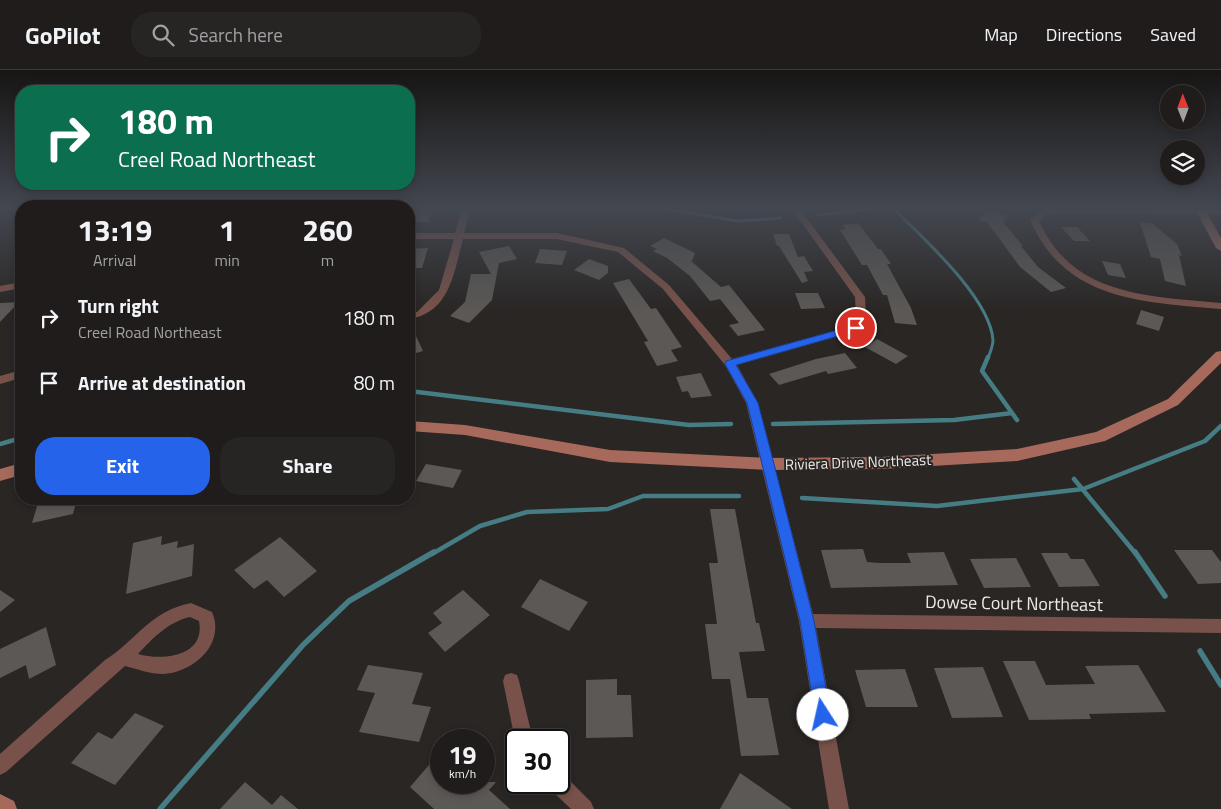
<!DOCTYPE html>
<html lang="en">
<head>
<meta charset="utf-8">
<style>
	body { margin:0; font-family:"Titillium Web",sans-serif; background:#272524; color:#f1f3f6; height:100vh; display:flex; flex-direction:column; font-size:19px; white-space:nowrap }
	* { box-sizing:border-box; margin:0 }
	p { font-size:16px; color:#a1a1a3 }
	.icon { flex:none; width:28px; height:28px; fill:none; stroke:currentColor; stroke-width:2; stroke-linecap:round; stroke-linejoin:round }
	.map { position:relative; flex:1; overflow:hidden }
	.sheet { position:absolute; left:15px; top:130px; width:400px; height:305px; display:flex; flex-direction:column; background:#1f1c1b; border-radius:20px; box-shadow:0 2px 8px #0003,0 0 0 1px #3c3a3a }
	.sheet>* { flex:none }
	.top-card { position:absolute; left:15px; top:15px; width:400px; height:105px; border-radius:20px; box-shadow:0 2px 8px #0003,0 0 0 1px #3c3a3a; background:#0b6e4f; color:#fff; overflow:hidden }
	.needle { width:32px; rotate:359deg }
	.buttons { position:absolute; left:1160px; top:15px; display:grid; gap:10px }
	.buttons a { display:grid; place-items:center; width:45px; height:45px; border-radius:50%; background:#1f1c1b; box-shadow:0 2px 8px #0003,0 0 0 1px #3c3a3a; font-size:25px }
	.speed { position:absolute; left:430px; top:659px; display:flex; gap:10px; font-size:25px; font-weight:700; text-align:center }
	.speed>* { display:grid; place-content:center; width:65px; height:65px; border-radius:50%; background:#1f1c1b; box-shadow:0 2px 8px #0003,0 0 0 1px #3c3a3a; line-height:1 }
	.speed small { font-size:12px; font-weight:400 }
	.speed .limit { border:2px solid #111; border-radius:8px; background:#fff; color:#111 }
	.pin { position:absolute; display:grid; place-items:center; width:42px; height:42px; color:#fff; margin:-21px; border:2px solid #fff; border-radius:50%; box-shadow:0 1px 5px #0007 }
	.me { position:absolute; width:55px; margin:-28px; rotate:350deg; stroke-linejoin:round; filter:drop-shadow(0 0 4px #0008) }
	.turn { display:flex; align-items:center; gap:18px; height:105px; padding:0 20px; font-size:22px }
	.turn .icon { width:65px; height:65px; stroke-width:2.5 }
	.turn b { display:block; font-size:35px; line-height:42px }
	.eta { display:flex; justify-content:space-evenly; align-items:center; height:85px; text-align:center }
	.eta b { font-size:30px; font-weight:700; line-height:35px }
	.action { display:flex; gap:10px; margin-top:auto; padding:10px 20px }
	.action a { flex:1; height:58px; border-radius:20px; background:#2563eb; color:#fff; font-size:20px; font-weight:700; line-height:58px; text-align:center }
	.action a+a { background:#272524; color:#f1f3f6 }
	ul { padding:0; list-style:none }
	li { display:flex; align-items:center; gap:15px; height:65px; padding:0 20px }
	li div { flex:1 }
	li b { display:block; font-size:19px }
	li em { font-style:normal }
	header { display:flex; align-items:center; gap:30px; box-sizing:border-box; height:70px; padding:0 25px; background:#1f1c1b; border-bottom:1px solid #3c3a3a }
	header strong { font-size:24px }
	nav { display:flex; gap:28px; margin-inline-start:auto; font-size:18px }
	.search { width:350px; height:45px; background:#272524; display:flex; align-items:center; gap:12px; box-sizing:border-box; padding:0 18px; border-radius:20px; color:#a1a1a3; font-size:19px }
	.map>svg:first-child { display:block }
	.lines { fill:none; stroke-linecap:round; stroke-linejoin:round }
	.stream-far2 { stroke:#467d84; stroke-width:3 }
	.stream-far1 { stroke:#467d84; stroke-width:4.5 }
	.stream { stroke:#467d84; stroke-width:5.5 }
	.building { fill:#5b5855 }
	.street { fill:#78524a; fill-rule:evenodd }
	.secondary { fill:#a6695c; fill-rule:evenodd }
	.route { fill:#2563eb; stroke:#184099 }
	.labels { text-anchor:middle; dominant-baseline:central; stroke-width:4; stroke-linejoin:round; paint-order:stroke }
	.street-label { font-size:15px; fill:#eceae9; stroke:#292624 }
	.near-street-label { font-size:18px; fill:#eceae9; stroke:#292624 }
</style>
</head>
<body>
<header>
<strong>GoPilot</strong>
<div class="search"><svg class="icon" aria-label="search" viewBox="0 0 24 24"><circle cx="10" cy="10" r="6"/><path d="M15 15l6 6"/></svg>Search here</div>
<nav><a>Map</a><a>Directions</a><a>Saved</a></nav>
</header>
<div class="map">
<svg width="1221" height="739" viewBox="0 0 1221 739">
	<rect width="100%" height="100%" fill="#292624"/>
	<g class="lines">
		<path class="stream-far2" d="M665 139 738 151 781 148
			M894 139C923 168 990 228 993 270 993 276 990 283 988 288
			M818 145 871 139"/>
		<path class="stream-far1" d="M988 287 982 301 1017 350
			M409 321 689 355 731 354
			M773 354 954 350 1012 343
			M0 374 21 368
			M1074 409 1136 484
			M802 428 937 436 1083 419 1205 371 1221 356
			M432 484 480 456 527 442 608 439 643 426H739"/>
		<path class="stream" d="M1135 482 1165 526
			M1200 581 1221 615
			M160 739 303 575 349 531 434 482"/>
	</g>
	<path class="building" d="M409 140 432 141 428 152H409Z
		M987 140 1008 146 1003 152 1023 176H1021L1038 197 1066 218 1051 222 1020 197 987 152 979 150Z
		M858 153 878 179H881L891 194H887L911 238 917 255 895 253 887 225H883L867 195H862L840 160 846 159 842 155Z
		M1140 153H1152L1177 174 1182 186 1179 185 1186 216 1165 211 1160 189 1151 187Z
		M1061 157H1077L1090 171H1074Z
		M773 164H789L798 187 804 186 813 201 804 202 808 211 802 213 779 176H777Z
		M664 168 695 183 692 191 690 190 721 217 729 215 765 260 738 266 729 255 739 253 720 229 710 231 690 206 667 188 653 181 657 179 650 176Z
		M509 176 517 189 499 193 492 230 469 253 450 246 465 232 471 204H491L479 182Z
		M428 178 422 198H409V179Z
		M540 179 567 181 562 195 535 193Z
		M589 189 608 196V203L599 210 574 200Z
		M1102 191 1120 194 1126 208 1108 205Z
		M629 209 651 239 656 238 682 277 671 280 678 291 657 296 644 272 648 271 613 213Z
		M795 223H818L825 238 801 239Z
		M19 232 0 252V233Z
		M1141 240 1164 247 1159 261 1136 254Z
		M409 251 423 281 409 285Z
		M877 269 908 286 896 294 865 277Z
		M845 283 857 298 828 304 826 301 779 315 769 304 816 289Z
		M701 303 712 326 691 328 688 321 682 322 676 307Z
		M426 394 462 400 453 418 416 411Z
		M60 429H77L73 444 32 453 38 433Z
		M710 439H735L756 553H759L765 581 739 582 747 628H768L779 685 741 686 730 609H712L705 554H717L709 493H718Z
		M162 466 161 475 178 471 177 478 194 474 192 506 126 524 133 473Z
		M280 467 317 501 284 527 267 510 254 519 234 500Z
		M863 479 867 492 880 493H911L907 483 944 482 958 515 831 518 821 480Z
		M1174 480H1212L1221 492V513L1198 514Z
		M1041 483H1067L1071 489H1084L1100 516 1059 517Z
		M1016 488 1031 517 984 518 970 489Z
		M540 509 588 532 569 561 521 537Z
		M0 520 15 530 0 542Z
		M463 520 490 545 445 582 428 563 442 553 433 543Z
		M46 557 56 595 29 609 26 595 0 608V579Z
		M1003 591H1035L1046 615 1095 614 1085 596 1138 595 1166 642 1089 644 1091 649 1029 650Z
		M368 595 423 603 412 634 431 637 419 672 359 662 375 623 357 620Z
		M983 597 1003 647 952 648 934 598Z
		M905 599 918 637H866L855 600Z
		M617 609V625H631L633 667 586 668V610Z
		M135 643 164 656 115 715 71 693 98 662 112 669Z
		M441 681V712H496L489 720 510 739H434L410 717Z
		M740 703 792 739H720Z
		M245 712 272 735 281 725 298 739H220Z"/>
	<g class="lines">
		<path class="street" d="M462 139H470L464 163H557L624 178 669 215 732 289 852 256 856 246 855 227 792 139H800L865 227 866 246 860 260 737 295 758 333 813 544 1221 549V563L816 558 849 739H829L799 551 746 333 725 295 663 219 618 182 557 169H463C454 202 450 243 409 249V243L417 242 439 220 454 169H409V163H455Z
			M1050 139H1221V144L1065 143 1046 144 1039 151C1073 227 1149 226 1221 233V239C1144 232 1066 232 1030 150L1041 140Z
			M21 212V218L0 222V216Z
			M21 300V308L0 314V306Z
			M191 533 212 542C226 574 193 603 163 604 150 604 137 599 125 596L6 702 0 705V684L105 590C137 570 150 541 191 533ZM190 547 199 551C206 587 162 591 138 584 153 568 168 552 190 547Z
			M511 603 517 605 519 611 533 670H516V673L515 670 503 611 505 605Z
			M559 703 564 705 591 732 594 739H571L550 719 548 712H559Z"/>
		<path class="secondary" d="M1195 139H1205L1221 168V181L1216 178Z
			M1221 281V293L1178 335 1105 371 1017 391 881 399 768 400 610 392 465 365 409 361V351L465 355 610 380 768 388 881 387 1017 379 1096 362 1168 329 1216 282Z
			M21 393V405L0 411V399Z
			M0 724 14 731 17 739H0Z"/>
	</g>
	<linearGradient id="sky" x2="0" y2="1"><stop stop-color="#171514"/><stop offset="0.57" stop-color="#434750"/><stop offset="1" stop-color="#434750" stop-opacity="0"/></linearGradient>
	<rect width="1221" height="242" fill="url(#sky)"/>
	<path class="route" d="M856 255 861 258 859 260 736 295 758 333 774 394 814 551 831 645 829 651 823 653 818 651 815 645 800 551 762 394 747 333 725 294 726 291Z"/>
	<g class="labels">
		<g class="street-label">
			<text transform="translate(858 392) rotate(-2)">Riviera Drive Northeast</text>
		</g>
		<g class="near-street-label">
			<text transform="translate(1014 533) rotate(1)">Dowse Court Northeast</text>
		</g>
	</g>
</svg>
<div class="buttons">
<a><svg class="needle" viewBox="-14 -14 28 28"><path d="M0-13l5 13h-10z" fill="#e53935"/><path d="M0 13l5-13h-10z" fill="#a1a1a3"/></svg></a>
<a><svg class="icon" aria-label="layers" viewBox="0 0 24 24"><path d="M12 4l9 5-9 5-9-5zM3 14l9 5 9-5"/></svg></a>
</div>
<div class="speed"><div>19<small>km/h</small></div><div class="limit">30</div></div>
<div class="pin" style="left:856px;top:258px;background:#d93025"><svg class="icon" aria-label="arrive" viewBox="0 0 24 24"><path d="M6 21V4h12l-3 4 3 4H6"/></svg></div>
<svg class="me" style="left:823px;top:645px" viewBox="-20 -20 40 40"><circle r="19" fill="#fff"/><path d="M0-13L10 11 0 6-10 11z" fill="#2563eb"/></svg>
<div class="top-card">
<div class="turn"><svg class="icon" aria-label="right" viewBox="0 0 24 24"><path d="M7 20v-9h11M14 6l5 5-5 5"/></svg><div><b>180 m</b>Creel Road Northeast</div></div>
</div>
<section class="sheet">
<div class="eta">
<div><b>13:19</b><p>Arrival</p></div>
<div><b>1</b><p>min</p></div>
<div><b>260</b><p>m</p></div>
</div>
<ul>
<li><svg class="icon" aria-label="right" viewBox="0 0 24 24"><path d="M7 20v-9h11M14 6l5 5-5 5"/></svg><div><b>Turn right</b><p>Creel Road Northeast</p></div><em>180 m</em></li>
<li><svg class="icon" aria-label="arrive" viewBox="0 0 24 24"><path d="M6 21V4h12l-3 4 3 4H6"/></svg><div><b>Arrive at destination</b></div><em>80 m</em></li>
</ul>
<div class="action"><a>Exit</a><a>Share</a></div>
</section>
</div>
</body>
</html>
